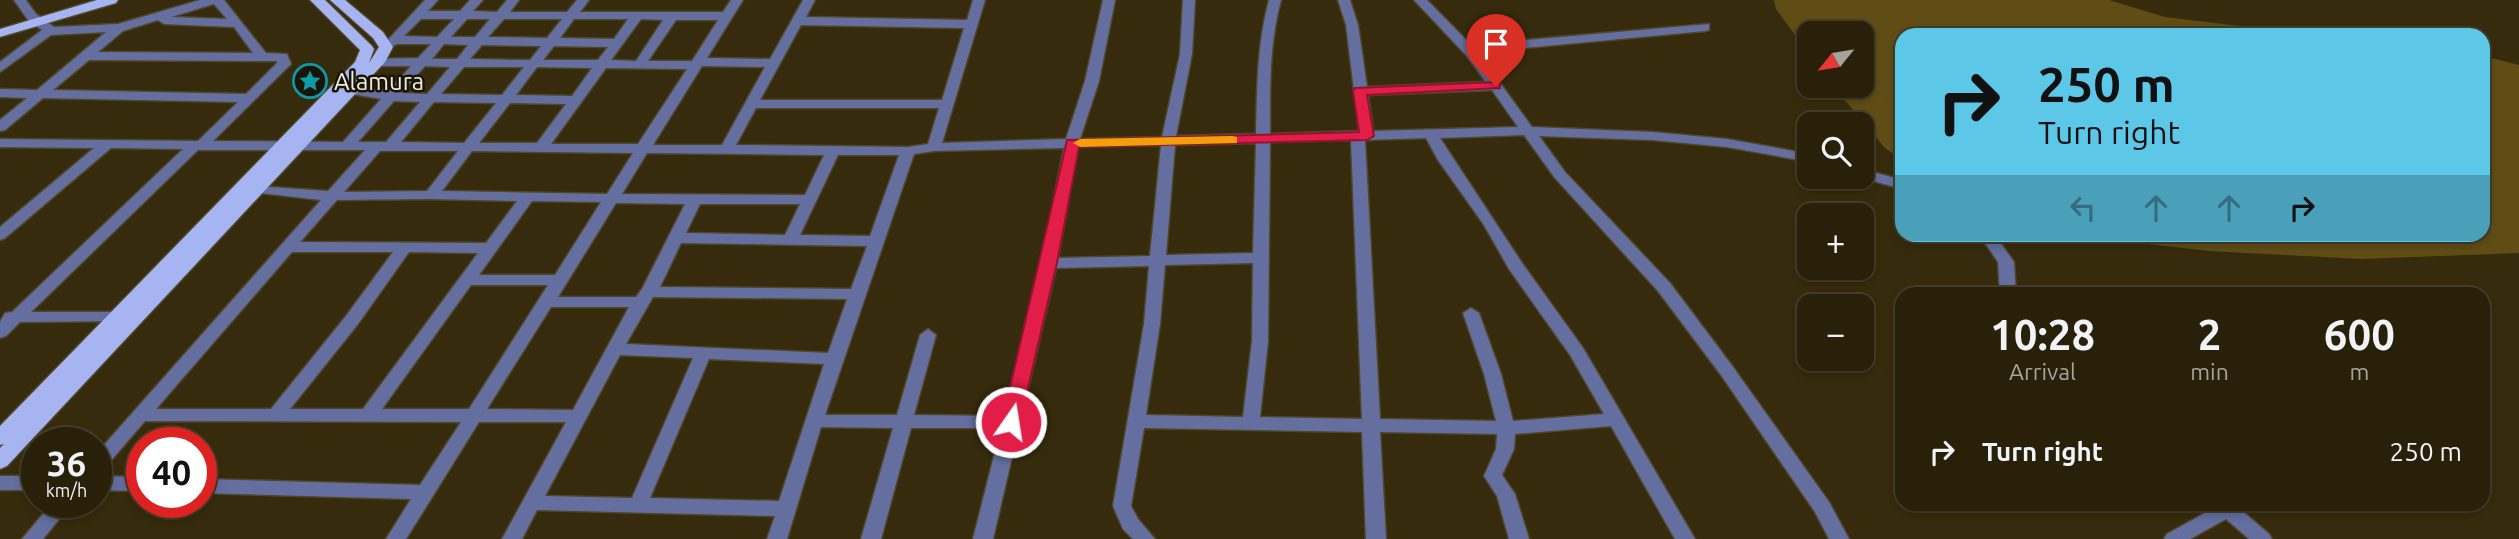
<!DOCTYPE html>
<html lang="en">
<head>
<meta charset="utf-8">
<style>
	body { margin:0; font-family:Ubuntu,sans-serif; background:#342d17; color:#f1f3f6; height:100vh; display:flex; flex-direction:column; font-size:26px; white-space:nowrap }
	* { box-sizing:border-box; margin:0 }
	p { font-size:23px; color:#a5a39c }
	.icon { flex:none; width:38px; height:38px; fill:none; stroke:currentColor; stroke-width:2; stroke-linecap:round; stroke-linejoin:round }
	.map { position:relative; flex:1; overflow:hidden }
	.panel { position:absolute; left:1895px; top:287px; width:595px; height:224px; display:flex; flex-direction:column; background:#282009; border-radius:21px; box-shadow:0 4px 10px #0003,0 0 0 2px #443e2a }
	.panel>* { flex:none }
	.top-card { position:absolute; left:1895px; top:28px; width:595px; height:214px; border-radius:21px; box-shadow:0 4px 10px #0003,0 0 0 2px #443e2a; background:#5dc7e8; color:#111; overflow:hidden }
	.needle { width:46px; rotate:240deg }
	.controls { position:absolute; left:1797px; top:21px; display:grid; gap:14px }
	.controls a { display:grid; place-items:center; width:77px; height:77px; border-radius:14px; background:#282009; box-shadow:0 4px 10px #0003,0 0 0 2px #443e2a; font-size:35px }
	.speed { position:absolute; left:21px; top:427px; display:flex; gap:14px; font-size:35px; font-weight:700; text-align:center }
	.speed>* { display:grid; place-content:center; width:91px; height:91px; border-radius:50%; background:#282009; box-shadow:0 4px 10px #0003,0 0 0 2px #443e2a; line-height:1 }
	.speed small { font-size:18px; font-weight:400 }
	.speed .limit { border:10px solid #d22; background:#fff; color:#111 }
	.pin { position:absolute; display:grid; place-items:center; width:60px; height:60px; color:#fff; margin:-72px -30px; border-radius:50% 50% 50% 0; rotate:-45deg; box-shadow:0 0 7px #0007 }
	.pin .icon { rotate:45deg }
	.me { position:absolute; width:77px; margin:-38px; rotate:13deg; stroke-linejoin:round; filter:drop-shadow(0 0 5px #0008) }
	.turn { display:flex; align-items:center; gap:24px; height:147px; padding:0 28px; font-size:32px }
	.turn .icon { width:91px; height:91px; stroke-width:2.5 }
	.turn b { display:block; font-size:49px; line-height:60px }
	.lanes { display:flex; align-items:center; height:66px; padding:0 28px; background:#0003; justify-content:center; gap:35px; direction:ltr }
	.lanes .off { opacity:.35 }
	.eta { display:flex; justify-content:space-evenly; align-items:center; height:119px; text-align:center }
	.eta b { font-size:42px; font-weight:700; line-height:49px }
	ul { padding:0; list-style:none }
	li { display:flex; align-items:center; gap:21px; height:91px; padding:0 28px }
	li div { flex:1 }
	li b { display:block; font-size:26px }
	li em { font-style:normal }
	.map>svg:first-child { display:block }
	.green { fill:#604d16 }
	.lines { fill:none; stroke-linecap:round; stroke-linejoin:round }
	.minor-casing { stroke:#504629; stroke-width:3 }
	.major-casing { stroke:#504629; stroke-width:3 }
	.minor { fill:#646fa0; fill-rule:evenodd }
	.major { fill:#a6b5f1; fill-rule:evenodd }
	.route { fill:#e11d48; stroke:#92132f; stroke-width:2 }
	.slow { fill:#f59e0b }
	.labels { text-anchor:middle; dominant-baseline:central; stroke-width:5; stroke-linejoin:round; paint-order:stroke }
	.poi-label { font-size:24px; fill:#f2ebd9; stroke:#191408; text-anchor:start }
</style>
</head>
<body>
<div class="map">
<svg width="2519" height="539" viewBox="0 0 2519 539">
	<rect width="100%" height="100%" fill="#362b0c"/>
	<path class="green" d="M1774 0H2109L2165 17 2316 35H1902V160L1885 148 1833 86H1862V33H1810L1809 54 1776 9Z
		M2483 56 2519 65V253L2361 259 2209 251 2069 235 2483 234Z"/>
	<g class="lines">
		<g class="minor-casing">
			<path id="minor" d="M14 0H26L36 14 54 27 118 24 200 0H224L266 53 287 54 291 64 213 141 343 142 381 99 347 93V87L388 92 411 66H378L373 65V59L418 58 431 44H397L391 47 385 43 425 0H438L428 11H460L470 0H483L473 11 497 12 507 0H519L510 12H567L577 0H589L580 12H723L731 0H743L707 58 770 59 803 0H815L806 17 967 20 973 0H985L942 143 1066 139 1085 81 1103 0H1115L1099 81 1080 139 1162 137 1180 54 1183 0H1195L1192 54 1176 136 1256 134C1257 89 1257 44 1269 0H1281C1269 44 1270 88 1270 134L1359 131 1346 25 1338 0H1350L1358 25 1367 87 1486 82 1466 55 1414 0H1427L1474 48 1514 41 1709 24V30L1705 31 1514 49 1479 54 1532 127 1652 132 1727 139 1810 154V162L1727 147 1652 140 1539 136 1565 172 1670 283 1733 367 1829 502 1849 539H1829L1815 512 1721 375 1658 291 1555 178 1524 135 1440 138 1522 263 1583 348 1695 539H1675L1611 426 1515 434 1514 449 1502 475 1515 494 1529 539H1509L1497 496 1484 476 1496 449 1497 434 1380 432 1386 539H1366L1362 432 1144 428 1131 506 1138 519 1155 539H1133L1123 529 1113 506 1144 324 1149 266 1056 268 993 539H973L1001 428H911L881 539H861L893 428 821 427 787 539H767L775 516 537 510 522 539H502L566 422H479L406 539H386L411 499 201 493V479L420 485 461 422 145 421 102 471 96 473V454L321 200 260 193 253 189 255 186 328 191 365 150H198L31 312H117L123 313 125 317 123 321 20 322 6 336 0 338V322L5 313 12 312 183 149 111 148 5 238 0 240V227L94 148 0 147V139L198 141 238 102 43 98 5 130 0 131V120L27 98 0 97V89L37 90 106 32 51 35 0 72V62L42 30 28 20ZM214 4 227 19 171 17ZM421 19H454L437 37 404 36ZM467 19H490L475 37H451ZM504 19H562L547 38 488 37ZM574 19H628L614 39 560 38ZM641 19 663 20 636 61 611 60ZM158 20 164 24 234 27 253 53 98 52 123 31ZM676 20H718L692 61H648ZM801 25 964 28 942 100H760ZM444 44 468 45 457 59H432ZM482 45 541 46 530 60 470 59ZM554 46 608 47 598 60H543ZM89 60 277 61V63L246 94 53 90ZM425 66 450 67 427 94 401 93ZM702 66 765 67 722 145H653ZM464 67H524L502 95 441 94ZM537 67 592 68 572 96 516 95ZM606 68 687 69 638 144H551ZM1492 90 1518 127 1373 131 1368 95ZM394 101 420 102 386 142H358ZM434 102 496 103 464 143 401 142ZM510 103 566 104 537 143H479ZM756 108H939L928 144 908 147 736 145ZM1426 138 1438 160 1484 225 1509 269 1570 355 1604 414 1513 421 1501 374 1479 313 1471 308 1463 313 1484 374 1496 421 1380 419 1365 140ZM1351 140 1362 419 1260 417 1268 341 1270 142ZM1256 143 1253 253 1166 255 1175 145ZM1161 145 1150 256 1058 258 1078 147ZM1064 148 1041 263 1004 416 914 415 936 335 928 329 920 335 897 415H825L914 154 934 151ZM380 151H458L427 191 344 192ZM472 151 633 153 607 194 442 191ZM647 153 824 155 805 195 622 194ZM838 155H899L870 236 800 235ZM428 199 517 201 486 243 300 242 337 200ZM532 201 601 202 555 275H479ZM616 203 685 204 642 289 636 297H558ZM700 204H800L785 235 686 233ZM681 243 867 246 851 289 660 287ZM292 252H393L346 316 271 409H156ZM409 252 478 253 363 409H290L358 324ZM1253 263 1252 341 1243 417 1146 415 1160 324 1165 265ZM471 285H548L469 409H382ZM653 297 847 299 828 353 626 344ZM551 307H629L573 410 487 409ZM620 355 693 358 632 498 545 496ZM709 359 824 364 779 501 650 498Z
				M1862 169 1902 180V189L1859 177H1862Z
				M1979 234H1994L2014 262 2016 294H2000L1998 262Z
				M0 476H37V490H0Z
				M96 476 142 477V491L96 490Z
				M53 502H73L43 539H22Z
				M2212 504H2234L2269 534 2272 539H2249L2226 519 2190 539H2164L2167 534 2214 508Z"/>
		</g>
		<g class="major-casing">
			<path id="major" d="M97 0H118L116 3 0 37V29Z
				M310 0H325L372 46 374 49 369 63 379 47 373 38 330 0H345L383 32 393 47 385 62 7 466 0 469V448L4 444 0 445V426L355 62 360 50Z"/>
		</g>
		<use href="#minor" class="minor"/>
		<use href="#major" class="major"/>
	</g>
	<path class="route" d="M1496 82 1500 83V88L1367 95 1374 136 1367 140 1079 147 1057 263 1020 422 1017 426H1005L1002 422 1067 140 1359 132 1353 91 1355 88Z"/>
	<path class="slow" d="M1232 136 1237 137V143L1080 147 1073 143 1080 139Z"/>
	<defs>
		<g id="sight-ring" transform="scale(1.75)"><circle r="9.5" fill="#191408" stroke="#0f9aa8" stroke-width="1.5"/><path d="M0-6L1.8-2.2L6-1.7L2.9 1.2L3.7 5.4L0 3.3L-3.7 5.4L-2.9 1.2L-6-1.7L-1.8-2.2Z" fill="#0f9aa8"/></g>
	</defs>
	<g fill-rule="evenodd">
		<use href="#sight-ring" x="310" y="81"/>
	</g>
	<g class="labels">
		<g class="poi-label">
			<text x="334" y="81">Alamura</text>
		</g>
	</g>
</svg>
<div class="controls">
<a><svg class="needle" viewBox="-14 -14 28 28"><path d="M0-13l5 13h-10z" fill="#e53935"/><path d="M0 13l5-13h-10z" fill="#a5a39c"/></svg></a>
<a><svg class="icon" aria-label="search" viewBox="0 0 24 24"><circle cx="10" cy="10" r="6"/><path d="M15 15l6 6"/></svg></a>
<a>+</a>
<a>−</a>
</div>
<div class="speed"><div>36<small>km/h</small></div><div class="limit">40</div></div>
<div class="pin" style="left:1496px;top:86px;background:#d93025"><svg class="icon" aria-label="arrive" viewBox="0 0 24 24"><path d="M6 21V4h12l-3 4 3 4H6"/></svg></div>
<svg class="me" style="left:1011px;top:422px" viewBox="-20 -20 40 40"><circle r="17" fill="#e11d48" stroke="#fff" stroke-width="3"/><path d="M0-11L8 9 0 5-8 9z" fill="#fff"/></svg>
<div class="top-card">
<div class="turn"><svg class="icon" aria-label="right" viewBox="0 0 24 24"><path d="M7 20v-9h11M14 6l5 5-5 5"/></svg><div><b>250 m</b>Turn right</div></div>
<div class="lanes"><svg class="icon off" aria-label="left" viewBox="0 0 24 24"><path d="M17 20v-9H6M10 6l-5 5 5 5"/></svg><svg class="icon off" aria-label="ahead" viewBox="0 0 24 24"><path d="M12 20V5M6 11l6-6 6 6"/></svg><svg class="icon off" aria-label="ahead" viewBox="0 0 24 24"><path d="M12 20V5M6 11l6-6 6 6"/></svg><svg class="icon" aria-label="right" viewBox="0 0 24 24"><path d="M7 20v-9h11M14 6l5 5-5 5"/></svg></div>
</div>
<section class="panel">
<div class="eta">
<div><b>10:28</b><p>Arrival</p></div>
<div><b>2</b><p>min</p></div>
<div><b>600</b><p>m</p></div>
</div>
<ul>
<li><svg class="icon" aria-label="right" viewBox="0 0 24 24"><path d="M7 20v-9h11M14 6l5 5-5 5"/></svg><div><b>Turn right</b></div><em>250 m</em></li>
</ul>
</section>
</div>
</body>
</html>
